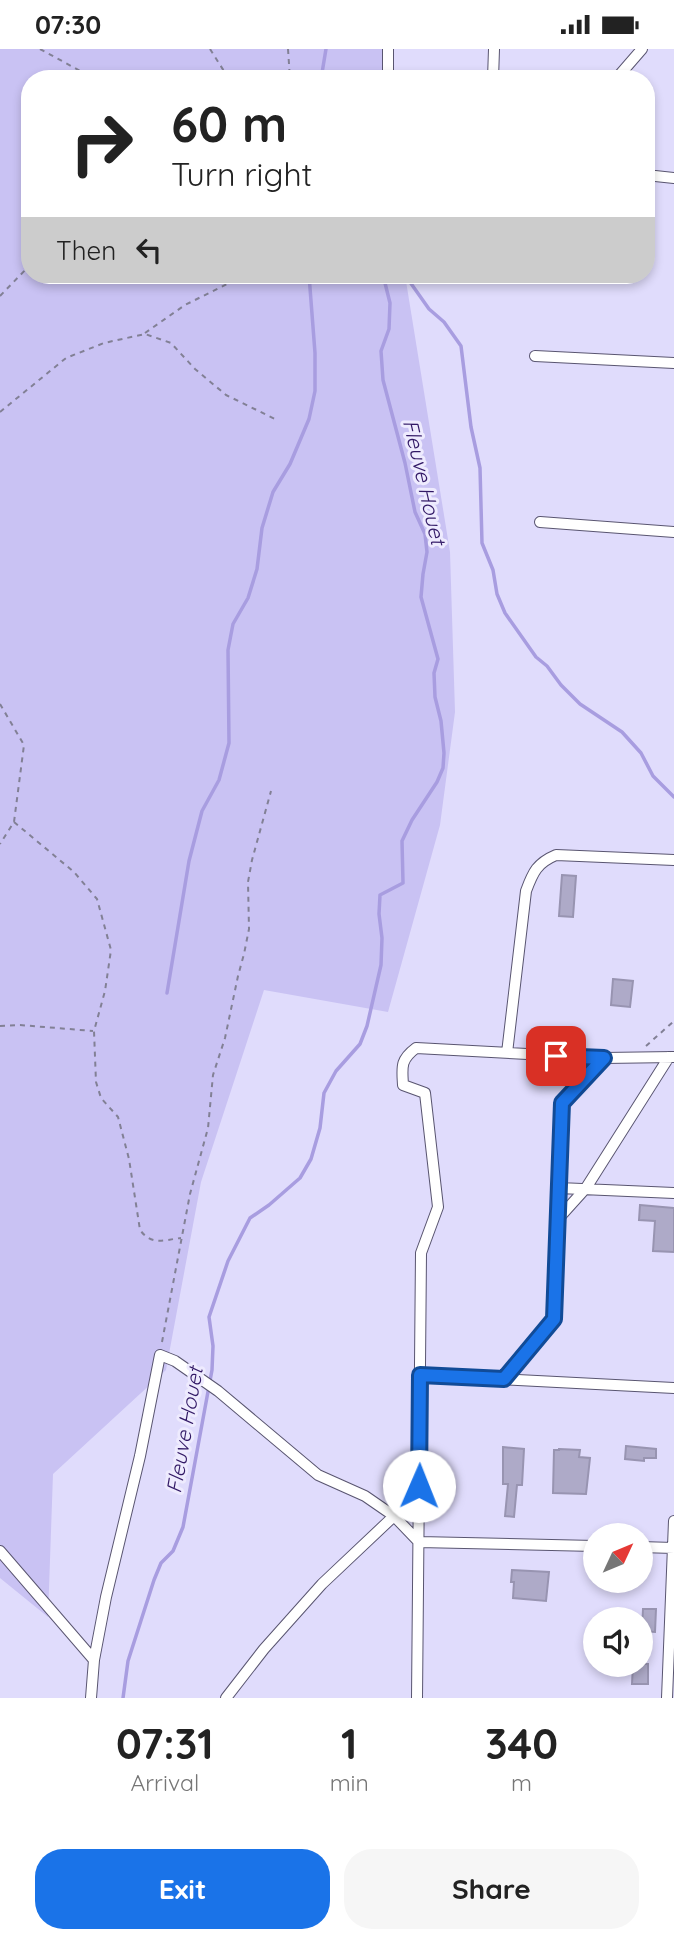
<!DOCTYPE html>
<html lang="en">
<head>
<meta charset="utf-8">
<style>
	body { margin:0; font-family:Quicksand,sans-serif; background:#f6f6f6; color:#222; height:100vh; display:flex; flex-direction:column; font-size:26px; white-space:nowrap }
	* { box-sizing:border-box; margin:0 }
	p { font-size:23px; color:#767676 }
	.icon { flex:none; width:38px; height:38px; fill:none; stroke:currentColor; stroke-width:2; stroke-linecap:round; stroke-linejoin:round }
	.map { position:relative; height:1649px; overflow:hidden }
	.panel { display:flex; flex-direction:column; background:#fff; flex:1 }
	.panel>* { flex:none }
	.hud { position:absolute; left:21px; top:21px; width:634px; height:214px; border-radius:28px; box-shadow:0 4px 10px #0003; background:#fff; color:#222; overflow:hidden }
	.needle { width:46px; rotate:46deg }
	.buttons { position:absolute; left:583px; top:1474px; display:grid; gap:14px }
	.buttons a { display:grid; place-items:center; width:70px; height:70px; border-radius:50%; background:#fff; box-shadow:0 4px 10px #0003; font-size:35px }
	.pin { position:absolute; display:grid; place-items:center; width:60px; height:60px; color:#fff; margin:-30px; border-radius:14px; box-shadow:0 4px 10px #0006 }
	.me { position:absolute; width:77px; margin:-38px; rotate:1deg; stroke-linejoin:round; filter:drop-shadow(0 0 5px #0008) }
	.turn { display:flex; align-items:center; gap:24px; height:147px; padding:0 35px; font-size:32px }
	.turn .icon { width:91px; height:91px; stroke-width:2.5 }
	.turn b { display:block; font-size:49px; line-height:60px }
	.then { display:flex; align-items:center; height:66px; padding:0 35px; background:#0003; gap:14px; font-size:26px }
	.eta { display:flex; justify-content:space-evenly; align-items:center; height:119px; text-align:center }
	.eta b { font-size:42px; font-weight:700; line-height:49px }
	.button { display:flex; gap:14px; margin-top:auto; padding:14px 35px }
	.button a { flex:1; height:80px; border-radius:28px; background:#1a73e8; color:#fff; font-size:28px; font-weight:700; line-height:80px; text-align:center }
	.button a+a { background:#f6f6f6; color:#222 }
	.status { display:flex; justify-content:space-between; align-items:center; height:49px; padding:0 35px; background:#fff; direction:ltr }
	.status svg { height:19px; fill:currentColor }
	.map>svg:first-child { display:block }
	.green { fill:#c9c2f3 }
	.lines { fill:none; stroke-linecap:round; stroke-linejoin:round }
	.stream { stroke:#a89de0; stroke-width:3.5 }
	.building { fill:#aeaac8; stroke:#9894b1; stroke-width:2 }
	.street-casing { stroke:#595570; stroke-width:12 }
	.path { stroke:#828095; stroke-width:2; stroke-dasharray:5 5; stroke-linecap:butt }
	.street { stroke:#fff; stroke-width:10 }
	.route-casing { stroke:#114b97; stroke-width:18 }
	.route { stroke:#1a73e8; stroke-width:12 }
	.labels { text-anchor:middle; dominant-baseline:central; stroke-width:6; stroke-linejoin:round; paint-order:stroke }
	.water-label { font-size:21px; font-style:italic; fill:#321966; stroke:#eeebfe }
</style>
</head>
<body>
<div class="status"><b>07:30</b><svg viewBox="0 0 49 12"><path d="M0 12V9h3v3zM5 12V6h3v6zM10 12V3h3v9zM15 12V0h3v12zM26 1h20v11H26zM47 4h2v5h-2z"/></svg></div>
<div class="map">
<svg width="674" height="1649" viewBox="0 0 674 1649">
	<rect width="100%" height="100%" fill="#e0dcfc"/>
	<path class="green" d="M0 0H388L386 30H30V226H405L450 503 455 663 440 776 388 963 264 941 201 1133 166 1321 53 1425 48 1568 0 1529Z"/>
	<g class="lines">
		<path class="stream" d="M321 30 326 0
			M405 226 429 260 444 273 461 297 471 378 480 419 482 494 493 521 497 545 505 564 536 608 547 617 561 636 580 655 622 683 641 704 653 727 674 748
			M167 944 189 812 202 762 219 731 229 694 228 601 233 575 248 549 257 520 262 479 273 443 290 415 309 370 315 342V304L309 226
			M123 1649 128 1612 154 1531 161 1514 173 1502 183 1478 212 1321 213 1297 209 1268 228 1212 250 1169 269 1156 300 1129 311 1110 320 1079 324 1044 336 1022 360 995 367 977 381 916 382 889 379 865 380 846 403 834 402 792 412 771 437 733 443 719 444 704 441 672 435 648 434 624 438 610 421 548 423 525 427 503 425 485 415 463 405 414 383 331 381 302 389 280 390 254 383 226"/>
	</g>
	<path class="building" d="M562 826 576 827 573 868 559 867Z
		M613 930 633 932 630 958 611 956Z
		M640 1156 674 1159V1203L653 1202 655 1172 639 1171Z
		M626 1397 656 1400V1409H644V1412L625 1410Z
		M503 1398 524 1400 522 1436H517L514 1468 505 1467 508 1435H503Z
		M559 1400 580 1401 579 1408 590 1409 586 1445 553 1444 554 1401H559Z
		M512 1521 549 1523 546 1552 513 1549 514 1533H511Z
		M643 1560H656L655 1583 642 1582Z
		M633 1615H648V1635H632Z"/>
	<g class="lines">
		<g class="street-casing">
			<path id="street" d="M388 30V0
				M493 30 494 0
				M616 30 642 0
				M646 126 674 129
				M535 307 674 314
				M540 473 674 483
				M507 1004 526 842C533 823 537 814 556 806L674 811
				M559 1139 674 1144
				M558 1170 586 1139 669 1008
				M420 1326 674 1339
				M504 1330 554 1270 562 1054 604 1009
				M640 1498 674 1499
				M0 1502 94 1611
				M91 1649 94 1611 106 1548 140 1407 160 1306 175 1312 218 1342 318 1426 365 1447 394 1467 419 1493 595 1497
				M226 1649 264 1600 322 1535 394 1467
				M417 1649 421 1204 438 1158 425 1044 403 1036C402 1018 400 1011 416 999L604 1009 674 1008
				M667 1649 674 1472"/>
		</g>
		<path class="path" d="M40 0 95 30
			M210 0 229 30
			M288 0 290 30
			M0 247 30 216
			M145 284 185 256 227 235 239 226
			M0 363 66 309 104 294 145 285 171 294 195 320 226 346 277 371
			M0 655 24 696 14 773 0 795
			M14 773 74 823 97 850 111 901 105 942 94 982 96 1033 101 1049 118 1068 129 1110 140 1181C152 1197 163 1191 181 1189
			M0 977 20 976 93 982
			M646 997 674 972
			M162 1293 190 1145 208 1079 213 1026 225 989 238 927 244 905 249 880 248 833 252 811 271 742"/>
		<use href="#street" class="street"/>
	</g>
	<g class="lines">
		<g class="route-casing">
			<path id="route" d="M419 1437 420 1326 504 1330 554 1270 562 1054 604 1009 556 1007"/>
		</g>
		<use href="#route" class="route"/>
	</g>
	<g class="labels">
		<g class="water-label">
			<text transform="translate(425 433) rotate(77)">Fleuve Houet</text>
			<text transform="translate(184 1381) rotate(-80)">Fleuve Houet</text>
		</g>
	</g>
</svg>
<div class="buttons">
<a><svg class="needle" viewBox="-14 -14 28 28"><path d="M0-13l5 13h-10z" fill="#e53935"/><path d="M0 13l5-13h-10z" fill="#767676"/></svg></a>
<a><svg class="icon" aria-label="sound" viewBox="0 0 24 24"><path d="M4 9h4l5-4v14l-5-4H4zM17 9q2 3 0 6"/></svg></a>
</div>
<div class="pin" style="left:556px;top:1007px;background:#d93025"><svg class="icon" aria-label="arrive" viewBox="0 0 24 24"><path d="M6 21V4h12l-3 4 3 4H6"/></svg></div>
<svg class="me" style="left:419px;top:1437px" viewBox="-20 -20 40 40"><circle r="19" fill="#fff"/><path d="M0-13L10 11 0 6-10 11z" fill="#1a73e8"/></svg>
<div class="hud">
<div class="turn"><svg class="icon" aria-label="right" viewBox="0 0 24 24"><path d="M7 20v-9h11M14 6l5 5-5 5"/></svg><div><b>60 m</b>Turn right</div></div>
<div class="then">Then<svg class="icon" aria-label="left" viewBox="0 0 24 24"><path d="M17 20v-9H6M10 6l-5 5 5 5"/></svg></div>
</div>
</div>
<section class="panel">
<div class="eta">
<div><b>07:31</b><p>Arrival</p></div>
<div><b>1</b><p>min</p></div>
<div><b>340</b><p>m</p></div>
</div>
<div class="button"><a>Exit</a><a>Share</a></div>
</section>
</body>
</html>
